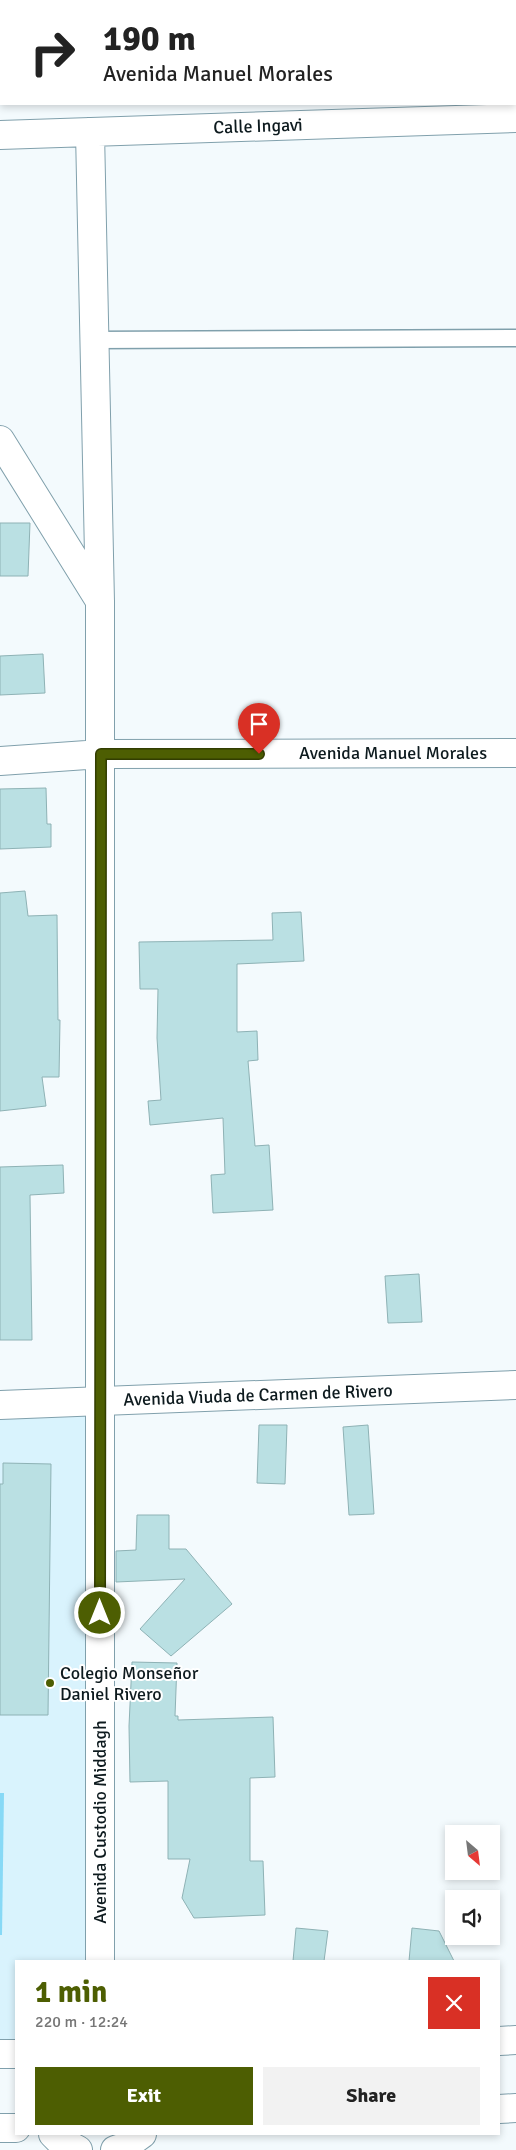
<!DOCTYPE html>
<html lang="en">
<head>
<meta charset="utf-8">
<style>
	body { margin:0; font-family:Signika,sans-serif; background:#f2f2f2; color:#222; height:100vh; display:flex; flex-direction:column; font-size:19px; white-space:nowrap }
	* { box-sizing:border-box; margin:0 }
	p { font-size:16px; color:#767676 }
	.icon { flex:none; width:28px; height:28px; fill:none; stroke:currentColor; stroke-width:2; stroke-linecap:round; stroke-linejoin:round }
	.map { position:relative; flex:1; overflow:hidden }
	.sheet { position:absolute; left:15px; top:1960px; width:485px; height:175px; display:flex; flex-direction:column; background:#fff; border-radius:0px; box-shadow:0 2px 8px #0003 }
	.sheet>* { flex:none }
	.top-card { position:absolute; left:0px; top:0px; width:516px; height:105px; box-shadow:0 2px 8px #0003; background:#fff; color:#222; overflow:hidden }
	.needle { width:32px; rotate:152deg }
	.fabs { position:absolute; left:445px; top:1825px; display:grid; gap:10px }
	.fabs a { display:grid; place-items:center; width:55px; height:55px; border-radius:0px; background:#fff; box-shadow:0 2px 8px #0003; font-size:25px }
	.pin { position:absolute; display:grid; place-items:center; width:42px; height:42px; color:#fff; margin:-51px -21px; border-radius:50% 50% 50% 0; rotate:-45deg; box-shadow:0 0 5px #0007 }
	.pin .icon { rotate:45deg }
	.me { position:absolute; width:55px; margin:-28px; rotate:0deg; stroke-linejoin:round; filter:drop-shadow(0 0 4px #0008) }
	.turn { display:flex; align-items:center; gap:18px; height:105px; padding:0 20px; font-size:22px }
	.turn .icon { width:65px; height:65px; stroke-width:2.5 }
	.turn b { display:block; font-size:35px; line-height:42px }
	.round { display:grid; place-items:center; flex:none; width:52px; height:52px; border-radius:0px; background:#f2f2f2 }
	.overview { display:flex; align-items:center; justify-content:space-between; height:85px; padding:0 20px }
	h1 { font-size:30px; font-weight:700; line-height:38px; color:#4d5e02 }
	.primary-button { display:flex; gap:10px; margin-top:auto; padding:10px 20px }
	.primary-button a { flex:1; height:58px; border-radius:0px; background:#4d5e02; color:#fff; font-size:20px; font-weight:700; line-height:58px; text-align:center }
	.primary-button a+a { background:#f2f2f2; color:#222 }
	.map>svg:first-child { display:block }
	.built { fill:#d9f3fd }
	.green { fill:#87d9f6 }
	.building { fill:#bae0e3; stroke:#8eb2b5 }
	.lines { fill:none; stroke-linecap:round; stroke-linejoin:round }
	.service-casing { stroke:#80a0ac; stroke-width:19 }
	.minor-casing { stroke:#80a0ac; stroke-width:30 }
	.tertiary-casing { stroke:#80a0ac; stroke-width:30 }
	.service { stroke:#fff; stroke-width:16 }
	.minor { stroke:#fff; stroke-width:28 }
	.tertiary { stroke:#fff; stroke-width:28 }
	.route-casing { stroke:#323d01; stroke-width:12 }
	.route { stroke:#4d5e02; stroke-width:9 }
	.poi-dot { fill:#4d5e02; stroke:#fff; stroke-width:2 }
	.labels { text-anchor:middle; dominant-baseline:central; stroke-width:4; stroke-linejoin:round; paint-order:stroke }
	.street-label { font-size:18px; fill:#0d1a1e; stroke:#fff }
	.poi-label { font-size:18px; fill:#0d1a1e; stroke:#fff; text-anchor:start }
</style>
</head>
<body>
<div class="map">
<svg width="516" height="2150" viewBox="0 0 516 2150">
	<rect width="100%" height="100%" fill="#f3fafd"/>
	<path class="built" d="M100 1401V1961H16V2054H0V1405Z"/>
	<path class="green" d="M0 1793H4L2 1935H0Z"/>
	<path class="building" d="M0 523H30L28 576H0Z
		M43 654 45 693 0 695V656Z
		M46 788 47 824H51V847L0 849V789Z
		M25 891 28 916 57 915 58 1020H60L59 1077H42L46 1106 0 1111V893Z
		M301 912 304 961 237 964V1032L257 1031 258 1060 248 1061 255 1146 269 1145 273 1210 213 1213 211 1175 225 1174 223 1118 150 1125 148 1101 161 1100 157 1038 158 989H140L139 942 273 940 272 913Z
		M63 1165 64 1193 30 1195 32 1340H0V1167Z
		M419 1274 422 1322 388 1323 385 1276Z
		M259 1425H287L285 1484 257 1483Z
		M368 1425 374 1514 349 1515 343 1427Z
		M3 1463 51 1464 48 1715H0V1484H3Z
		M137 1515H169V1549H186L232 1604 171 1656 140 1629 185 1579 116 1582V1551L136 1550Z
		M132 1662 177 1663 175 1716H178V1720L273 1717 275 1777 250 1778V1861H263L265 1915 194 1918 182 1898 190 1859H168V1781L130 1782 129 1726Z
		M296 1928 328 1931 324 1961H293Z
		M412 1928 439 1931 454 1961H409Z"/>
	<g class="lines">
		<g class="service-casing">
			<path id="service" d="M94 340 516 338"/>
		</g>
		<g class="minor-casing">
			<path id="minor" d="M90 132 100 602V1961
				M0 135 516 118
				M0 440 100 601
				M0 761 101 754 516 753"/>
		</g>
		<g class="tertiary-casing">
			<path id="tertiary" d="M0 1405 516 1385
				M499 2041 516 2040
				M0 2054H16
				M499 2109 516 2108
				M0 2128H16
				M53 2134 59 2140 78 2150
				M115 2150 124 2147 142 2134"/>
		</g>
		<use href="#service" class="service"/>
		<use href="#minor" class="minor"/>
		<use href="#tertiary" class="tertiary"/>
	</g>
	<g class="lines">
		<g class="route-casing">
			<path id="route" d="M100 1613 101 754H259"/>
		</g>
		<use href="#route" class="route"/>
	</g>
	<circle class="poi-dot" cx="50" cy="1683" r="5"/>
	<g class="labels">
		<g class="street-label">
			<text transform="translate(258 126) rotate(-2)">Calle Ingavi</text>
			<text x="393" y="753">Avenida Manuel Morales</text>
			<text transform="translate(258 1395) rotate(-2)">Avenida Viuda de Carmen de Rivero</text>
			<text transform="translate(100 1822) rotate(-90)">Avenida Custodio Middagh</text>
		</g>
		<g class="poi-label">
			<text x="60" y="1673">Colegio Monseñor<tspan x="60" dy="21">Daniel Rivero</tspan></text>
		</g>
	</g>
</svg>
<div class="fabs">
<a><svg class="needle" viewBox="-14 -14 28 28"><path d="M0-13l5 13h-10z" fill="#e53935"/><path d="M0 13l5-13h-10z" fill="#767676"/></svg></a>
<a><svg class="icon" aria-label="sound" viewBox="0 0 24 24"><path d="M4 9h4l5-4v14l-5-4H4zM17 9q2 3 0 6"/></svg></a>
</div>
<div class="pin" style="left:259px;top:754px;background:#d93025"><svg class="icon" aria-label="arrive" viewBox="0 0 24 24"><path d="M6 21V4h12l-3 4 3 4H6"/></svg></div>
<svg class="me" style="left:100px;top:1613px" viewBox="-20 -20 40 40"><circle r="17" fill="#4d5e02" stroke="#fff" stroke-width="3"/><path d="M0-11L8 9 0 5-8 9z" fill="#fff"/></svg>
<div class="top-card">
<div class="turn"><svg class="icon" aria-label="right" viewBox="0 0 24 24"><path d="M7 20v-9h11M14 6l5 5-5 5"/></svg><div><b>190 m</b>Avenida Manuel Morales</div></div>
</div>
<section class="sheet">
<div class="overview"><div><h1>1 min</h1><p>220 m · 12:24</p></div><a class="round" style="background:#d93025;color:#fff"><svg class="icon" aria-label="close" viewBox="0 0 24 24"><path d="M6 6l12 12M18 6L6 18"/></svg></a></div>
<div class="primary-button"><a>Exit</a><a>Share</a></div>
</section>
</div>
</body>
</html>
